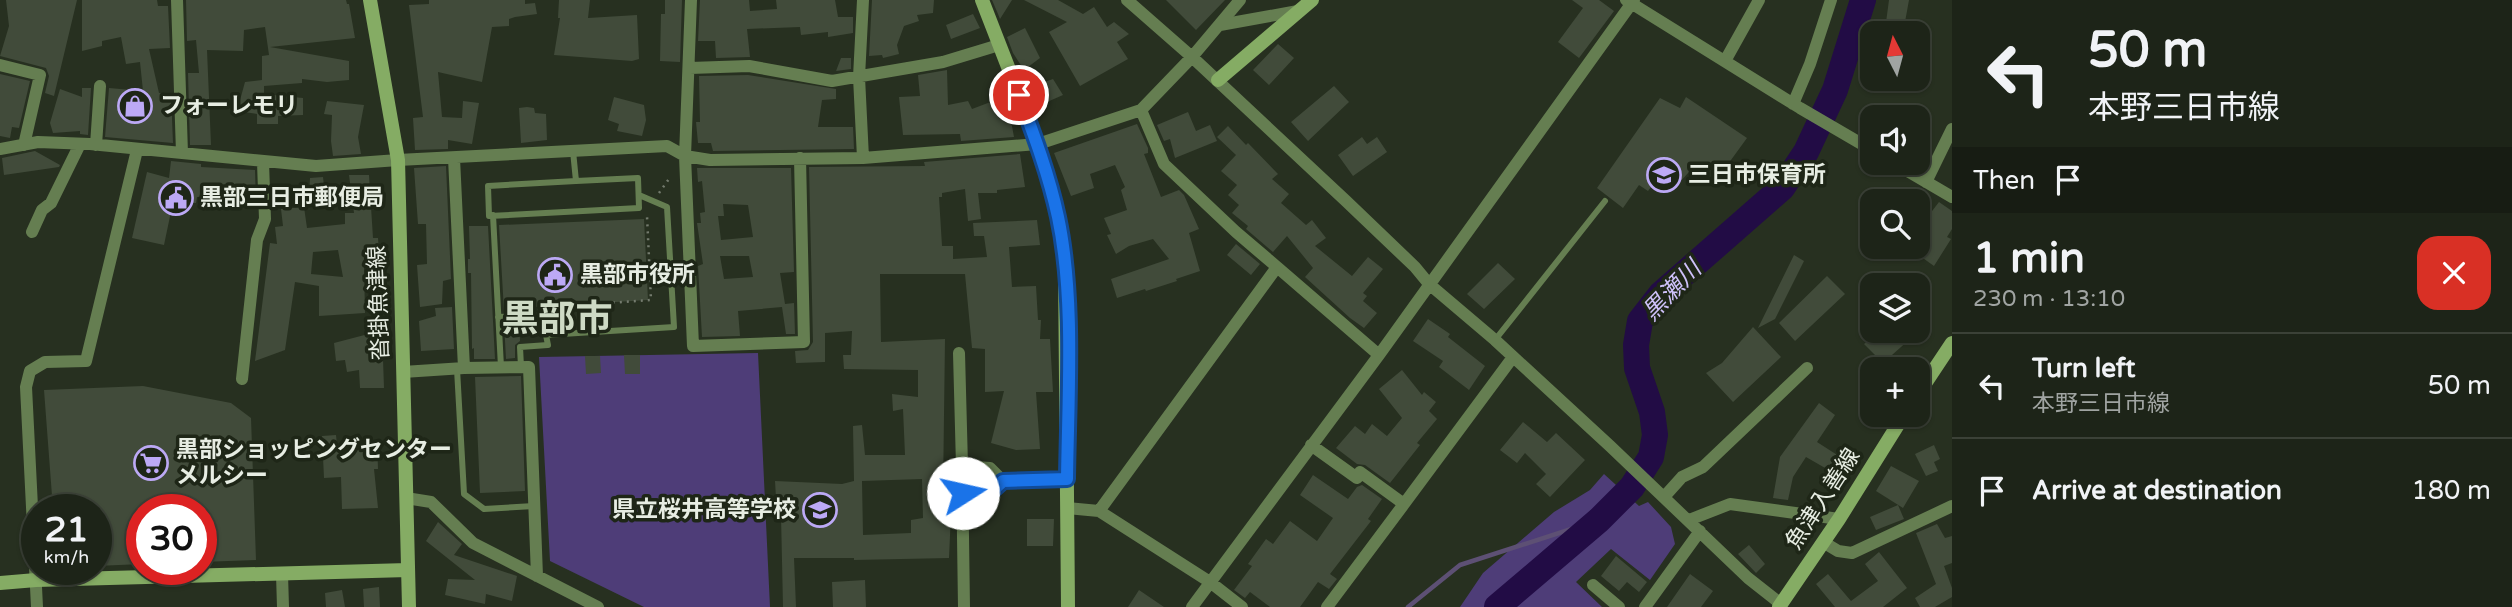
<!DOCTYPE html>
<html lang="en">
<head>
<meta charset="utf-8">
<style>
	body { margin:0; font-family:"Varela Round","Noto Sans JP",sans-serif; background:#2a3025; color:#f1f3f6; height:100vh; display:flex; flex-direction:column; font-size:26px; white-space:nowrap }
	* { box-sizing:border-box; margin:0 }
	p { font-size:23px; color:#a0a4a2 }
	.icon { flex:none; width:38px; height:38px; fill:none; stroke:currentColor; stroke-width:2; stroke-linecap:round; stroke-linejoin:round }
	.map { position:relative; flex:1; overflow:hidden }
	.details { display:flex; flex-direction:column; background:#1d2418; width:560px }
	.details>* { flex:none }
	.hud { background:#1d2418; color:#f1f3f6; overflow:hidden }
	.needle { width:46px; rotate:354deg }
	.fabs { position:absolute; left:1860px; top:21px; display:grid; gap:14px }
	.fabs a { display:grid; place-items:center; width:70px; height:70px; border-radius:14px; background:#1d2418; box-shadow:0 2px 5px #0004,0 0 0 2px #3b4137; font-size:35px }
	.speed { position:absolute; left:21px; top:494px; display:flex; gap:14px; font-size:35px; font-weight:700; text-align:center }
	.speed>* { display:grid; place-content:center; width:91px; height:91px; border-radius:50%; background:#1d2418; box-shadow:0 2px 5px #0004,0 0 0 2px #3b4137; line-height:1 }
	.speed small { font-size:18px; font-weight:400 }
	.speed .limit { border:10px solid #d22; background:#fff; color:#111 }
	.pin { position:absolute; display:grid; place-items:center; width:60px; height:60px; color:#fff; margin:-30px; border:4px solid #fff; border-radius:50%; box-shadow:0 2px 7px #0007 }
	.me { position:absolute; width:77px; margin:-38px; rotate:80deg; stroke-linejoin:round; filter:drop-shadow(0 0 5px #0008) }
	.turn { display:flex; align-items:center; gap:24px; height:147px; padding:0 21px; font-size:32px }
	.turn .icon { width:91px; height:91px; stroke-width:2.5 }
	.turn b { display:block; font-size:49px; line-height:60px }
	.then { display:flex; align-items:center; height:66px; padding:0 21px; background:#0003; gap:14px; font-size:26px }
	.round { display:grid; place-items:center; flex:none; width:74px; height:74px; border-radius:21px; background:#2a3025 }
	.summary { display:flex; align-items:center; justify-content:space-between; height:119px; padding:0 21px }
	h1 { font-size:42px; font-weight:700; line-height:52px }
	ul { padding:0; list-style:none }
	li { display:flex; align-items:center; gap:21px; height:105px; padding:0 21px; border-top:2px solid #3b4137 }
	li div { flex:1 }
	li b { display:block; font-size:26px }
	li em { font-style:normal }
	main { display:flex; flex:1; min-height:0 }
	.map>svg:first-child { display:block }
	.green { fill:#4e3d78 }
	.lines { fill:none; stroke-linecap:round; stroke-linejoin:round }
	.stream { stroke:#5d5074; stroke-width:4.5 }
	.river { stroke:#220c45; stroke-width:26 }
	.building { fill:#414b3a; fill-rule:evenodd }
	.path { stroke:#747b6e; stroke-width:2.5; stroke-dasharray:2 5; stroke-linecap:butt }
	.lane { stroke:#657e51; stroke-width:6 }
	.street { stroke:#657e51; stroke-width:12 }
	.secondary { stroke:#85ac64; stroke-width:14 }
	.route-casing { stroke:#114b97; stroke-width:18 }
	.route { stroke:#1a73e8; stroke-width:12 }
	.labels { text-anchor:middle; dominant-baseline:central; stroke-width:7; stroke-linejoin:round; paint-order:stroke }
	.poi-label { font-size:23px; font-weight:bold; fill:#e7ede3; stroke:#1e2617; text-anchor:start }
	.street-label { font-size:23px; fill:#e7ede3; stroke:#1e2617 }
	.water-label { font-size:24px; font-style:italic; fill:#cec1f9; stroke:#1e2617 }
	.town-label { font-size:37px; font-weight:bold; fill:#cedac5; stroke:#1e2617 }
</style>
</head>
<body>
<main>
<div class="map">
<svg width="1952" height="607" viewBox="0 0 1952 607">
	<rect width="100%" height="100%" fill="#273020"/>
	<path class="green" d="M758 353 770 607H644L550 561 539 357Z
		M1604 474 1639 506 1648 502 1671 527 1675 544 1650 580 1611 549 1576 582 1602 607H1460L1483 573 1554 512 1590 490Z"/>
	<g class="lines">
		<path class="stream" d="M1408 607 1460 565 1599 520"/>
		<path class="river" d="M1497 607 1599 520 1632 487 1651 457 1655 435 1652 412 1637 368 1636 345 1640 321 1661 294 1782 188 1806 152 1835 90 1863 0"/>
	</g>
	<path class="building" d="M6 0H77L54 96 45 93 49 76 46 68 0 56 9 26Z
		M82 0H157L158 6H168L170 48 149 49 159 93 171 94 173 143 105 137 109 88 143 91 140 62 126 64 121 37 102 41V46L82 51Z
		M186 0H346L347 4H349L355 38 270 47 349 61V80L327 82 302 79V83L264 86V94L303 98V115L278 116V124H257V114L237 111 245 82 262 80V56L269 55 265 27 244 30 243 51 207 50 211 145H190L188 73H199L196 40 187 41Z
		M429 0H525V4L535 3 537 14 515 17 509 19V26L492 27 482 82 438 72 442 117 462 118 463 101 479 103 472 144 448 140V149L415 150 413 118 423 117 409 5 429 4Z
		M559 0H590L588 18 637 15 639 59 632 61 554 55 560 18H558Z
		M665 0H682L680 62 660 61 661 14H665Z
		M700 0H749L750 11 777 9 776 0H835L838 17H853V33L828 37V32L801 35 800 27 747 29 750 57 716 58 715 41H698Z
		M872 0H934L933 13 917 15 919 21 904 26 897 45 899 54 883 58 882 55 869 56Z
		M992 0H1012L1000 19 998 14Z
		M1024 0H1058L1083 14 1094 7 1107 27 1114 22 1129 34 1117 42 1128 59 1080 86 1049 32 1067 22Z
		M1166 0H1225L1196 30Z
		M1572 0H1599L1614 11 1579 58 1558 42 1583 8Z
		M1889 0H1909L1903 33 1885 30Z
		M973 14 980 28 951 39 946 25Z
		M1025 28 1040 58 1024 70 1013 53 1007 37Z
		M1278 44 1294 58 1269 85 1253 70Z
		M841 58H851V69L836 71Z
		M947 70 948 105 968 101 972 109 1009 95 1014 109 1009 110 1014 137 961 141 960 134 903 135 899 97 920 96 918 75Z
		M0 74 30 81 19 128 12 127 10 138 0 136Z
		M748 75 836 89V99L822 100 818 127H853L854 149 713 151 711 143H698L696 122H700L699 76Z
		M1053 79 1063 95 1038 106 1028 88Z
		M1334 86 1349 102 1308 141 1291 122Z
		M82 88H91L88 135 80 134V131L53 133 50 123 60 89 82 97Z
		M614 97 644 105 646 120 642 136 617 131 619 124 608 120Z
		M1686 97 1747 138 1723 171 1715 167 1710 171 1702 168 1697 175 1689 172 1677 185 1669 182 1663 187 1655 182 1648 191 1639 185 1623 208 1597 188 1660 98 1680 108Z
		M327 101 364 105 358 137 361 154 333 156 331 141 332 115 324 114Z
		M527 107 534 108 535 113 546 114 547 140 521 143 519 108Z
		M1188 112 1196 131 1210 125 1217 141 1175 158 1170 139 1164 141 1157 125Z
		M1137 124 1148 148V153L1144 154 1161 197 1179 190 1184 195 1199 229 1189 233 1200 271 1176 279 1177 281 1146 291 1145 289 1117 298 1111 279 1169 259 1153 239 1129 246 1116 254 1107 235 1111 234 1104 218 1127 210 1121 190 1125 187 1115 165 1090 174 1094 188 1071 196 1054 153Z
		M1228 126 1246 145 1248 143 1278 174 1272 179 1289 194 1281 203 1306 225 1312 220 1326 238 1315 246 1352 276 1368 257 1383 269 1363 293 1367 296 1363 301 1377 313 1364 328 1350 318 1305 277 1313 268 1287 236 1273 252 1246 229 1248 226 1232 213 1239 205 1228 195 1237 185 1221 171 1236 155 1217 137Z
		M1362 137 1367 144 1377 137 1387 152 1353 176 1338 155Z
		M35 151 60 165 59 167 4 175 2 158Z
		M1020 154 1025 187 997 190V193H978L981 219 968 221 965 189 942 193V197H939L942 246H953V259L987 257 984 236H974L973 223 1037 220 1040 245 1009 247 1012 287 1036 286 1038 320H1041L1040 339H1050L1053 392H1036L1040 449 1016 450 991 443 1004 391 985 392V349L972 348 965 274H880L881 342 945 339 943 491H952L949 558 854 560V558H794L796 607H783L781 515H777L775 481 842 484 854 481 853 426 862 425 865 455H905L903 409 893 411 892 394 918 397V370L844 369 843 355H851L852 331 825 333V362L796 363 795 351 808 350 813 342 809 167 925 166 924 162ZM922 479 923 518 911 520V533L863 535 862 481Z
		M171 161 201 164V167L255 170 256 202 240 203V200L197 197 196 203 173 202 164 245 132 238 147 172 169 178Z
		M446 166 451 279 443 281 442 304 420 307 417 265 427 264 426 224H418L414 168Z
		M697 168H791L794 272 780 273 785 304 794 303 795 334H786L782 307 738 311 740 336 702 337 698 266 703 264 697 223H701L700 213 705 212 702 181 698 182ZM723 204 748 205 753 237 721 240 718 216H724ZM720 256H749L753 277 724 279Z
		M349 175H369L373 238H378L380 266 364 267 365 313 319 316V286L295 282 285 350 255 361 270 243 277 244 275 227 283 226 281 209 304 207 307 228 345 224V213H354ZM338 250 343 277 311 274 313 252Z
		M323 177 325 195 309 196 310 178Z
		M1939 202 1952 211V229L1947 237 1951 239 1934 266 1913 251 1915 247H1918L1922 234 1918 232V225L1923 213 1929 215Z
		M644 219 648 300 519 308V310L504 311 499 225Z
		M469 226H488L495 359H474V348L472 349 471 273H468V259H470Z
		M1236 244 1260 264 1251 275 1227 255Z
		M1794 255 1804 261 1775 319 1758 328Z
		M1498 263 1515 279 1484 309 1467 294Z
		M1827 276 1845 294 1795 341 1779 323Z
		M452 307 454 349 421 351 419 321 436 316 435 308Z
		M1428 319 1450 334 1448 337 1485 366 1469 390 1439 367 1443 361 1413 341Z
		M504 322H519L520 341 515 345V358L506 359Z
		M1753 327 1781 357 1733 402 1706 373 1722 363Z
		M1879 331H1919L1883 363 1864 344Z
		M376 332 379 359H383L384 388H360L359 370 347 372 345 360 336 361 334 343Z
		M624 355H640V374H625Z
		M585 356H600L601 373 586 374Z
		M1402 370 1422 395 1424 392 1436 402 1429 411 1437 419 1417 443 1420 445 1390 483 1365 465 1357 464 1336 448 1355 426 1365 434 1372 424 1387 436 1402 418 1379 389Z
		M521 376 525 491 480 493 475 377Z
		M143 386 231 403 251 418 256 560 201 562V509H142V564L96 566V509H53L44 390Z
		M1819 403 1835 415 1817 442 1845 460 1839 476 1806 457 1793 477 1788 500 1773 498 1780 457Z
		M1523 422 1547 442 1556 433 1585 460 1550 497 1536 484 1546 474 1525 453 1517 463 1500 450Z
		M336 435 337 445 377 440 378 469H374L378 508 342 509 341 477 324 478 322 436Z
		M1934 445 1940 459 1934 462 1938 471 1926 476 1915 454Z
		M1891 466 1919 481 1903 508 1876 491Z
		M1313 475 1348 499 1357 487 1362 485 1382 499 1368 519 1371 521 1330 574 1337 579 1329 589 1318 582 1300 607H1270L1250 592 1245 598 1234 590 1252 566 1248 564 1266 539 1273 544 1290 521 1317 541 1333 518 1300 495Z
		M1898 505 1904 519 1876 530 1870 517Z
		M1027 519H1054L1053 546H1027Z
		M438 522 462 544 454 555 517 576 512 601 486 594 485 604 445 595 448 579 475 580 426 541Z
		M1937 524 1945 538 1952 536V563L1944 566 1952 588V597L1935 607H1920L1915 598 1936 584 1916 533Z
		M1749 545 1765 564 1756 573 1738 554Z
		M1879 552 1907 588 1883 607H1835L1816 584 1828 574 1851 601 1878 581 1865 564Z
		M1616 556 1647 582 1639 592 1627 582 1619 591 1601 576Z
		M1690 574 1713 591 1701 607H1667Z
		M865 580 866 607H833L832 582Z
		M379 587 380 607H364L363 589Z
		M342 590 345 607H326L325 593Z
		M1139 590 1164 607H1128Z"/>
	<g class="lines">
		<path class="path" d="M659 193 671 176
			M550 307 651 300 647 216"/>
		<path class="lane" d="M573 151 576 181 488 186 489 216 639 208 638 178 576 181
			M493 215 501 367
			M498 317 544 315 546 335 674 327 667 207 639 195
			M1495 340 1605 201
			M521 367 520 347 548 345 546 335
			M457 369 464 494 484 509 534 506"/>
		<path class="street" d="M177 0 182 153
			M691 0 685 156 693 346 804 342 800 158
			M863 0 859 77 863 158
			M1127 0 1192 57 1240 0
			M1626 0 1800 108 1872 150
			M1220 25 1298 11
			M1725 61 1759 0
			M0 65 40 75 24 145
			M690 68 749 66 832 81 943 62 999 45
			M1793 104 1810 64 1831 0
			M1141 110 1164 164 1236 232 1277 267
			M96 145 100 86
			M0 149 38 142 90 144 316 166 398 160 667 146 685 156 710 160 863 158 1038 144 1141 110 1192 57 1346 201 1415 267 1429 284 1495 340 1610 446 1748 578 1781 604
			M1894 163 1952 197
			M1926 182 1952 129
			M32 232 42 210 51 203 80 144
			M959 353 962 466
			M464 368 529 367 537 576
			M403 372 464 368 454 158
			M242 379 257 240 265 219 263 162
			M1311 445 1357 478 1360 472 1404 504 1327 607
			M963 493 991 492 1003 481
			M1664 497 1682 477 1703 467 1807 368
			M406 498 431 502 473 543 598 607
			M1404 504 1513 357
			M1067 508 1099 511 1210 582 1242 607
			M1099 511 1277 267 1379 355
			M1689 520 1730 504 1839 519
			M1823 542 1838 551 1852 553 1952 506
			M282 574 283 607
			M1593 585 1619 607
			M37 607 26 387 30 371 45 362 86 361 137 150
			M964 607 962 466 990 468 1003 481 1067 479
			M1192 607 1379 355 1634 0
			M1645 607 1700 531"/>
		<path class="secondary" d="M370 0 398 160 409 607
			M982 0 1038 144 1058 217 1065 268 1068 607
			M1218 80 1312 0
			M1918 394 1952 343
			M0 583 36 580 408 570
			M1779 607 1839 519 1904 415"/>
	</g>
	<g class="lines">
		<g class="route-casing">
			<path id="route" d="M963 493 991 492 1003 481 1067 479C1068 397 1075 297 1058 217 1049 175 1034 135 1019 95"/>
		</g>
		<use href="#route" class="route"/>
	</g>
	<defs>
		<g id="shop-ring" transform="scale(1.75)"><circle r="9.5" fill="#1e2617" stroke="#bca9f5" stroke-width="1.5"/><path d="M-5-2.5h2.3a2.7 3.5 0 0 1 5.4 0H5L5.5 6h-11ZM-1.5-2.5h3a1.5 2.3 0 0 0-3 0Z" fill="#bca9f5"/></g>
		<g id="school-ring" transform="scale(1.75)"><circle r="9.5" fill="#1e2617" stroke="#bca9f5" stroke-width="1.5"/><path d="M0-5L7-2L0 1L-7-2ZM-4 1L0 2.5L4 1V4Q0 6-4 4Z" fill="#bca9f5"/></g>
		<g id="civic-ring" transform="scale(1.75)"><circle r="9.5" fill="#1e2617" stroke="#bca9f5" stroke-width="1.5"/><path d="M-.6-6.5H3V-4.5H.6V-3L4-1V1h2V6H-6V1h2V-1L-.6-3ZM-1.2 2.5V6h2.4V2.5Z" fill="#bca9f5"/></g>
		<g id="supermarket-ring" transform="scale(1.75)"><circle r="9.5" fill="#1e2617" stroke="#bca9f5" stroke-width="1.5"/><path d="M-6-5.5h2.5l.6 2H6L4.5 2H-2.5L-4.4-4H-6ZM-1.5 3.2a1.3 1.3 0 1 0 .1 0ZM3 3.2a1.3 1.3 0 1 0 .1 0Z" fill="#bca9f5"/></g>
	</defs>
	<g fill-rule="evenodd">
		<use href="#shop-ring" x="135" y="106"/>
		<use href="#school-ring" x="1664" y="175"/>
		<use href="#civic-ring" x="176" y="198"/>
		<use href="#civic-ring" x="555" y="275"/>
		<use href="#supermarket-ring" x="151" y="463"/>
		<use href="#school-ring" x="820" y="510"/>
	</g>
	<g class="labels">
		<g class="poi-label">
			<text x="160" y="106">フォーレモリ</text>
			<text x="1688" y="175">三日市保育所</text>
			<text x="200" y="198">黒部三日市郵便局</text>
			<text x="580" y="275">黒部市役所</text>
			<text x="176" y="450">黒部ショッピングセンター<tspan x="176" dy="26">メルシー</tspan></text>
			<text x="796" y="510" text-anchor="end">県立桜井高等学校</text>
		</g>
		<g class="street-label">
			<text transform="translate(379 303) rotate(-92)">沓掛魚津線</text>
			<text transform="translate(1823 499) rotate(-57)">魚津入善線</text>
		</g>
		<g class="water-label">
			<text transform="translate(1672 291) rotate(-46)">黒瀬川</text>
		</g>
		<g class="town-label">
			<text x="557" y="319">黒部市</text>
		</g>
	</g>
</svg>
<div class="fabs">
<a><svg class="needle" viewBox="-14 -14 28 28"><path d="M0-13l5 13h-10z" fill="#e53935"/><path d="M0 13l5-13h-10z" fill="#a0a4a2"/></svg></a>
<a><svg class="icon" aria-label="sound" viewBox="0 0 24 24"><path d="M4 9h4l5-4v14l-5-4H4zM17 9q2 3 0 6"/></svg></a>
<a><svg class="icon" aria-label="search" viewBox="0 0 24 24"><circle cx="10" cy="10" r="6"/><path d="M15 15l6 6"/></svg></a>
<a><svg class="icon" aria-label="layers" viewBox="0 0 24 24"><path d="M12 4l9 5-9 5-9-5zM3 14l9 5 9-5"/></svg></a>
<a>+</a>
</div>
<div class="speed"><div>21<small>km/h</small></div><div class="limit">30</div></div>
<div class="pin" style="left:1019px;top:95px;background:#d93025"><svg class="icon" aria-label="arrive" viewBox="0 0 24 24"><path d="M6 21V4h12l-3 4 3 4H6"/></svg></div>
<svg class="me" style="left:963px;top:493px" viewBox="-20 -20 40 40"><circle r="19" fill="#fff"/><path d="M0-13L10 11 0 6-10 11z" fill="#1a73e8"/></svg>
</div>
<section class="details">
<div class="hud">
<div class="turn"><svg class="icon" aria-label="left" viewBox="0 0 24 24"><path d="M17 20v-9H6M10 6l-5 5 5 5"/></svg><div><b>50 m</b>本野三日市線</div></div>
<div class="then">Then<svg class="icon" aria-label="arrive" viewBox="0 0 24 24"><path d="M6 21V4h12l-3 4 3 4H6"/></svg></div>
</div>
<div class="summary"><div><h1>1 min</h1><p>230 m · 13:10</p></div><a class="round" style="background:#d93025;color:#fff"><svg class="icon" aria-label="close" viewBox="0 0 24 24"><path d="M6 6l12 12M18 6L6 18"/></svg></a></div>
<ul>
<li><svg class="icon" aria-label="left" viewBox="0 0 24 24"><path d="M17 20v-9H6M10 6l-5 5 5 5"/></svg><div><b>Turn left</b><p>本野三日市線</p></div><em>50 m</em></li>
<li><svg class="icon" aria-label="arrive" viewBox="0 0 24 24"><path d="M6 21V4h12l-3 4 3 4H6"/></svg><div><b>Arrive at destination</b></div><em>180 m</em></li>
</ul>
</section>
</main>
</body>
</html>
